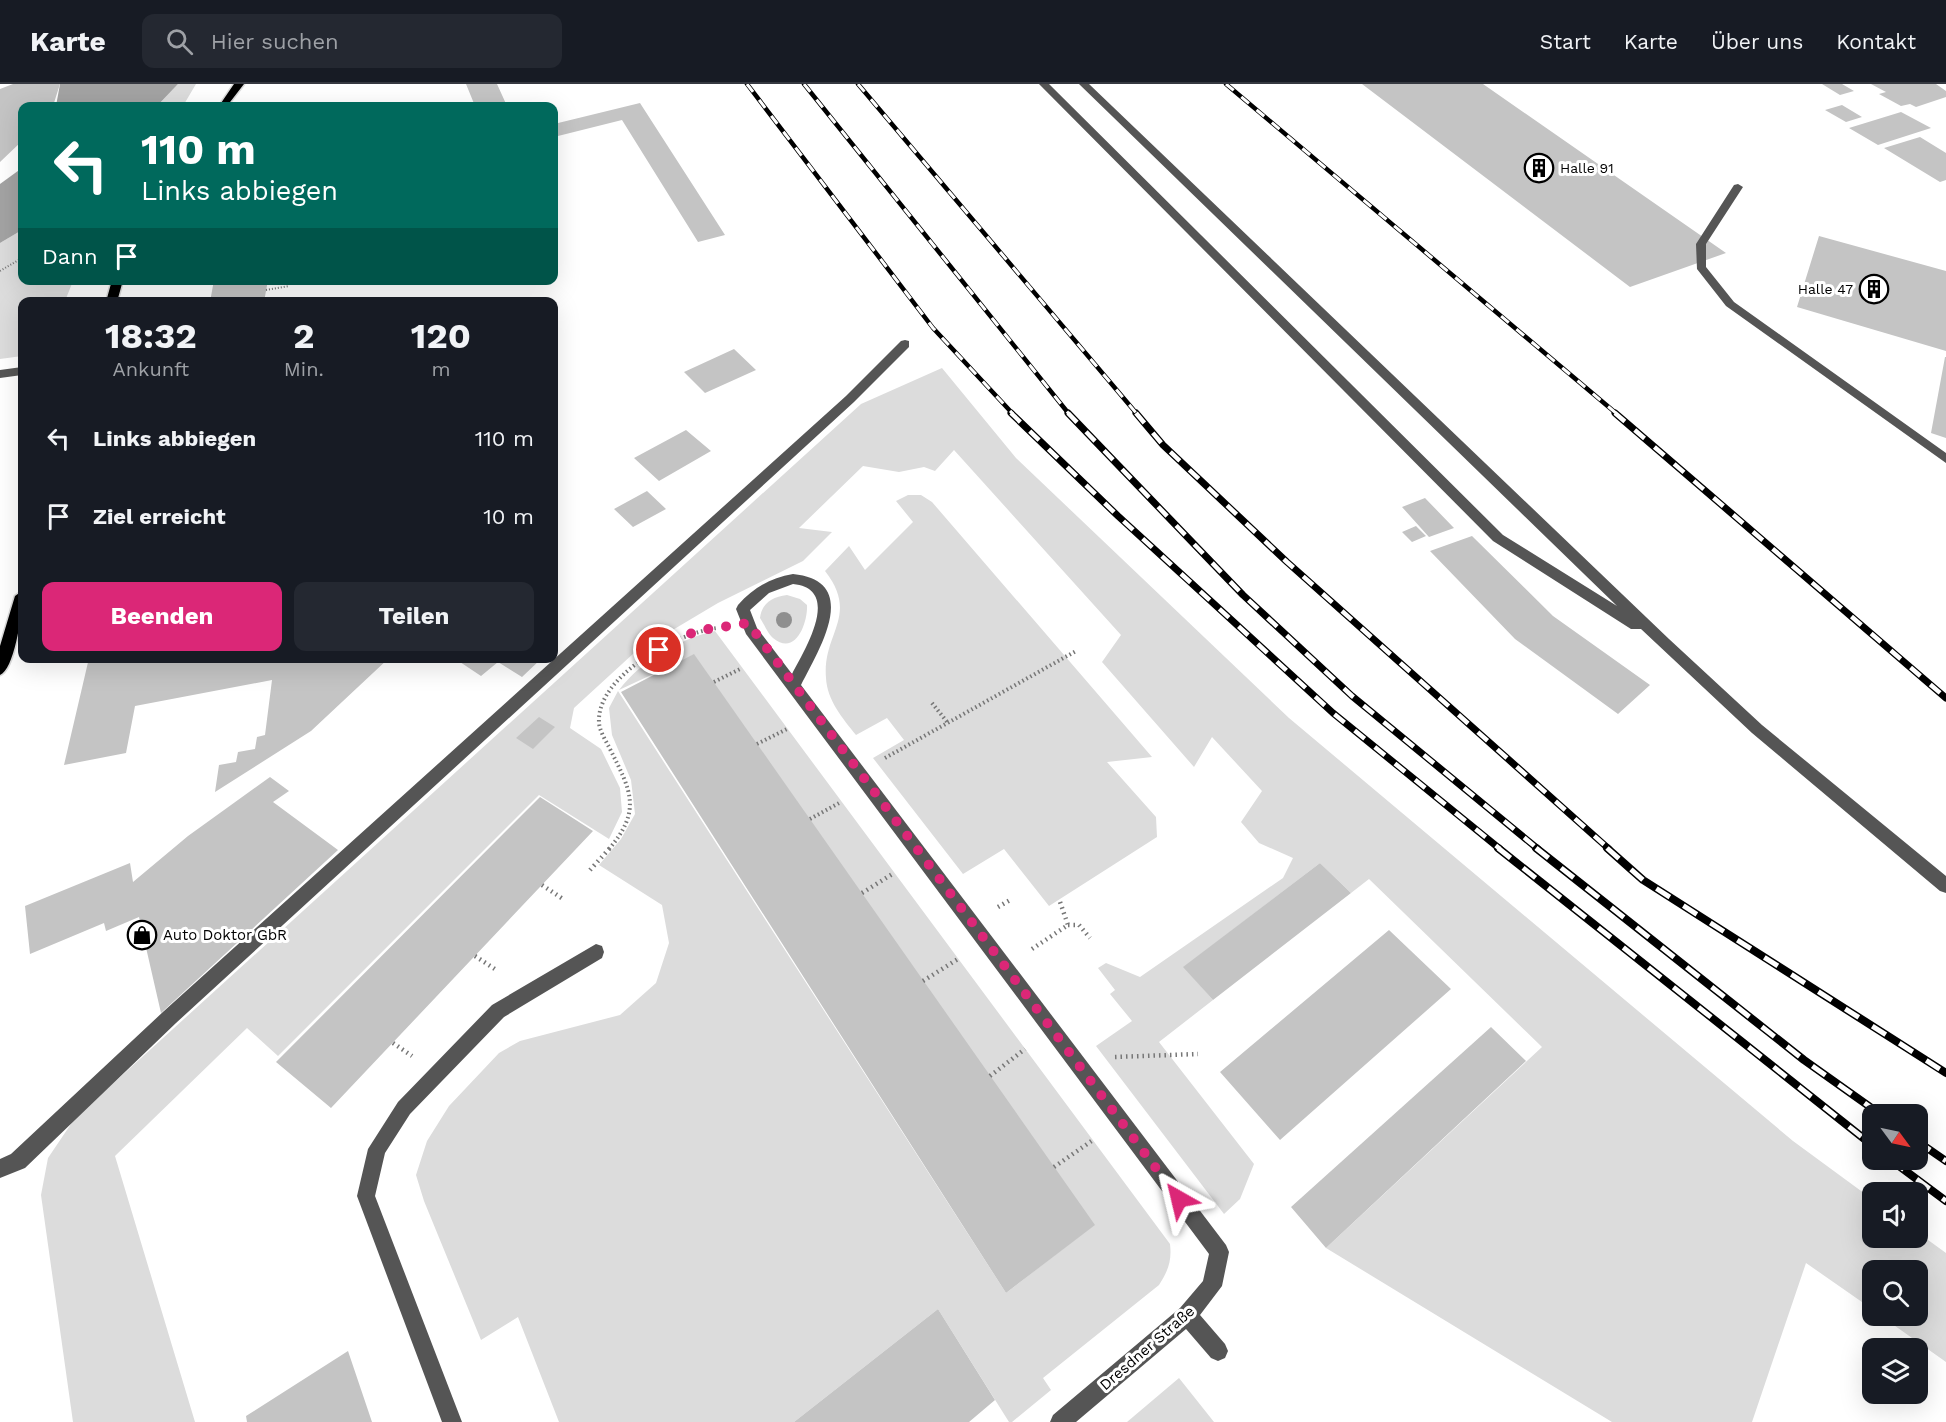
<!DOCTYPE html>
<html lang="de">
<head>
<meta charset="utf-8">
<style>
	body { margin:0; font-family:"Work Sans",sans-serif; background:#242831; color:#f1f3f6; height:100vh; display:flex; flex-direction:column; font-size:22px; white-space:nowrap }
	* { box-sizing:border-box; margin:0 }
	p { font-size:20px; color:#9ea1a6 }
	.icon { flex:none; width:33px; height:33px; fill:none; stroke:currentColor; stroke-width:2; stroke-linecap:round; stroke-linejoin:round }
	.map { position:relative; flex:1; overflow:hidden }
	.sheet { position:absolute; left:18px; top:213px; width:540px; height:366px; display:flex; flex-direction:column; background:#171b24; border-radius:12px; box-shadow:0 6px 24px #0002 }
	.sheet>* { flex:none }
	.hud { position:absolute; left:18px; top:18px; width:540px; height:183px; border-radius:12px; box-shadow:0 6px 24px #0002; background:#00695c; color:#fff; overflow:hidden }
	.needle { width:39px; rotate:123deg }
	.fabs { position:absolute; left:1862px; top:1020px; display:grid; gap:12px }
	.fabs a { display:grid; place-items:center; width:66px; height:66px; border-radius:12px; background:#171b24; box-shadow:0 6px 24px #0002; font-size:30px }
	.pin { position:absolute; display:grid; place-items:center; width:51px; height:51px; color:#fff; margin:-26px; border:3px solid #fff; border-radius:50%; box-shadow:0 2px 6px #0007 }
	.me { position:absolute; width:66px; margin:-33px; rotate:323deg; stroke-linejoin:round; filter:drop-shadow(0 0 4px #0008) }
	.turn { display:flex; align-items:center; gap:21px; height:126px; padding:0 24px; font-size:27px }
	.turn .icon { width:78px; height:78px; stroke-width:2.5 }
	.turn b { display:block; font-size:42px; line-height:51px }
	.then { display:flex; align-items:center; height:57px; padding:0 24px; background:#0003; gap:12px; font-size:22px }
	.eta { display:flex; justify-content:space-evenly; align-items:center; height:102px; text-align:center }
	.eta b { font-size:36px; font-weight:700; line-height:42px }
	.primary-button { display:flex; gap:12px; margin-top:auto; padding:12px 24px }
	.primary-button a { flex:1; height:69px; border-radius:12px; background:#db2777; color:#fff; font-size:24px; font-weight:700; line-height:69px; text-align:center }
	.primary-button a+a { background:#242831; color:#f1f3f6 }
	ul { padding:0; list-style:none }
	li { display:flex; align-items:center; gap:18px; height:78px; padding:0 24px }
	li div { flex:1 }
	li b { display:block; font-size:22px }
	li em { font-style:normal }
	header { display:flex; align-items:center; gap:36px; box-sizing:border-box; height:84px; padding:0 30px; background:#171b24; border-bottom:2px solid #363941 }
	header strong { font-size:28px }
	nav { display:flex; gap:33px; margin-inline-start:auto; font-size:21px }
	.search { width:420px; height:54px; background:#242831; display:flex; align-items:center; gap:15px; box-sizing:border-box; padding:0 21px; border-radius:12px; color:#9ea1a6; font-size:22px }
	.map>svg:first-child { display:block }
	.green { fill:#dcdcdc }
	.water { fill:#a3a3a3 }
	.building { fill:#c4c4c4 }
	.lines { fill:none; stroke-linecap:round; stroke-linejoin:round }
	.major-casing { stroke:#dbdbdb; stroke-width:3 }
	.path-far2 { stroke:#777; stroke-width:2; stroke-dasharray:1 2; stroke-linecap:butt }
	.path-far1 { stroke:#777; stroke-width:4; stroke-dasharray:1.5 3; stroke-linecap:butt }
	.path { stroke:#777; stroke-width:4.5; stroke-dasharray:1.5 4; stroke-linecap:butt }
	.minor { fill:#555; fill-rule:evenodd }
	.major { fill:#000; fill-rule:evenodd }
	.rail-far2-casing { stroke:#000; stroke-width:4.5 }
	.rail-far1-casing { stroke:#000; stroke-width:7 }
	.rail-casing { stroke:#000; stroke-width:8 }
	.rail-far2 { stroke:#fff; stroke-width:3; stroke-dasharray:10; stroke-linecap:butt }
	.rail-far1 { stroke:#fff; stroke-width:4.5; stroke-dasharray:13; stroke-linecap:butt }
	.rail { stroke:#fff; stroke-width:5; stroke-dasharray:16; stroke-linecap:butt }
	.tree { fill:#8f8f8f }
	.route { stroke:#db2777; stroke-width:10; stroke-dasharray:0 18 }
	.labels { text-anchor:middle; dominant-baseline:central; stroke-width:6; stroke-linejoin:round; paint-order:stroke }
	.far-poi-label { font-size:14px; fill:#000; stroke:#fff; text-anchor:start }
	.poi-label { font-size:15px; fill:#000; stroke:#fff; text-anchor:start }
	.street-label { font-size:15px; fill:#000; stroke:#fff }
</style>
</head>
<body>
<header>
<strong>Karte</strong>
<div class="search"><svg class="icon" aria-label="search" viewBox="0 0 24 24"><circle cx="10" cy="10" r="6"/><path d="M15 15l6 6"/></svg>Hier suchen</div>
<nav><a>Start</a><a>Karte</a><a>Über uns</a><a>Kontakt</a></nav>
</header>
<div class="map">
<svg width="1946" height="1338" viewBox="0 0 1946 1338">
	<rect width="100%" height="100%" fill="#fff"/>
	<path class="green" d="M178 0H196L183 22H157Z
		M22 146V196L73 197 65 217 22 218V272L0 275V159Z
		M942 284 1016 374 1289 634 1793 1057 1872 1115V1154H1917V1148L1946 1169V1278L1881 1232H1917V1186H1872V1225L1806 1179 1752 1338H1612L1326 1164 1542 963 1369 795 1351 809 1320 779 1184 883 1213 916 1159 958 1254 1080 1240 1115 1224 1130 1096 962 1132 937 1110 910 1115 906 1098 884 1106 879 1140 893 1283 794 1293 774 1259 759 1241 738 1262 707 1212 653 1194 683 1102 578 1121 551 954 366 935 387 924 383 899 388 863 382 799 444 832 448 803 477 718 519 634 569 574 624 570 644 601 665 620 704 622 728 609 755 539 711 278 972 247 944 115 1072 195 1338H73L41 1111 48 1074 75 1034 861 320Z
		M908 411H921L932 418 1152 673 1107 678 1156 733 1157 753 1049 822 1004 765 963 790 873 674 904 656 887 634 856 651C843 635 827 616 826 594 822 549 860 532 825 487L849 462 865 486 913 438 896 417Z
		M787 511 800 515 807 521C808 538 796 573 773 554 768 550 764 540 760 534 762 519 772 513 787 511Z
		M715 547 1170 1160C1172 1177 1168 1187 1159 1201L1043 1294 1051 1306 1012 1338H1009L938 1225 794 1338H559L518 1233 481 1256 424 1117 416 1091 427 1057 449 1022 499 969 520 957 620 931 656 899 669 859 662 821 599 781 621 755 635 730 631 696 612 651 609 624 618 607 1006 1209 1094 1141 694 571 619 606C642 576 679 555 715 547Z
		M1179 1294 1214 1338H1127Z"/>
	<path class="water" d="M60 0H178L157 22H56Z
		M22 84V146L0 159V100Z"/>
	<path class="building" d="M13 0H60L53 22H22V57L0 78V5Z
		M466 0H497L507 22H475Z
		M1362 0H1483L1726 169 1630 203Z
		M1822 0H1842L1854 7 1840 11Z
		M1871 0H1936L1946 7V13L1916 23 1910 20 1901 22 1879 10 1886 8Z
		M640 19 725 151 698 158 622 36 554 53V40Z
		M1842 21 1862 33 1846 38 1825 26Z
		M1901 28 1931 44 1878 61 1849 44Z
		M1920 53 1946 69V96L1940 98 1884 64Z
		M1819 152 1946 187V267L1797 223Z
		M214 196H268L264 218H210Z
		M734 265 756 286 705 309 684 288Z
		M1945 273H1946V354L1931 349Z
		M686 346 711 367 659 397 634 374Z
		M647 407 666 425 633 443 614 425Z
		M1425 414 1454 444 1429 453 1402 423Z
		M1416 442 1426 452 1412 458 1402 448Z
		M1472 452 1553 532 1650 601 1618 630 1515 555 1430 467Z
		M694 570 1095 1141 1006 1209 621 608Z
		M89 574H389L311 647 215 708 219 681 236 678 238 668 255 665 257 653 265 651 272 596 135 622 126 669 64 681Z
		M454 574H542L522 593 498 578 481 592Z
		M539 633 555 643 533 665 516 654Z
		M270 693 289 707 273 718 338 766 161 929 139 833 106 847 104 839 30 870 25 822 130 779 133 798 188 752Z
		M540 713 593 747 331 1024 276 978Z
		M1320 779 1351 809 1213 916 1183 883Z
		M1389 846 1451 905 1280 1056 1220 988Z
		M1491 943 1526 977 1326 1164 1291 1123Z
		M938 1225 995 1316 969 1338H794Z
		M348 1267 372 1338H247L246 1332Z"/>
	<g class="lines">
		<g class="major-casing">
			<path id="major" d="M234 0H244L227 22H219Z
				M112 196H123L117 218H106Z
				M22 507C24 522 15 586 0 591V562L15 512Z"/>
		</g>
		<path class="path-far2" d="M0 187 22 174
			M266 206 289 202"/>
		<path class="path-far1" d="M714 598 742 584
			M932 619 948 639
			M757 660 789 644
			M885 674 1076 567
			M810 735 841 718
			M609 765C642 726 631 707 610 665 606 657 600 648 599 639 596 592 677 549 717 544"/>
		<path class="path" d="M590 786 610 764
			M542 801 563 815
			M862 809 894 789
			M998 823 1010 816
			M1068 841H1079L1090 854
			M1032 865 1068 841 1059 815
			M475 872 498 887
			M923 897 958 875
			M393 959 412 972
			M1115 973 1198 970
			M990 992 1025 965
			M1054 1083 1093 1056"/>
		<path class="minor" d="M1039 0H1049L1503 451 1617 522 1079 0H1089L1669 555 1762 641 1946 792V809L1940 807 1752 649 1641 545H1631L1493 457Z
			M1738 100 1743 103 1706 160V183L1734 218 1946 369V379L1726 222 1697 185 1696 160 1734 101Z
			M905 256 909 257V263L854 318 176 939 25 1084 0 1094V1075L11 1070 164 927 846 312 901 257Z
			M22 283V291L0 294V286Z
			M793 490C863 497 818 567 801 601L1226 1161 1229 1168 1222 1202 1200 1231 1225 1260 1228 1267 1225 1274 1218 1277 1211 1274 1186 1245 1076 1338H1050L1053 1331 1180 1224 1203 1197 1209 1170 746 550 736 525 738 521C753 504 770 494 793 490ZM793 500C843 505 804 567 792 590L757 544 750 526 769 509Z
			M596 860 602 862 604 868 602 874 504 933 410 1030 385 1069 375 1112 462 1338H442L357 1112 368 1065 398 1018 492 921Z"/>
		<use href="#major" class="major"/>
		<g class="rail-far2-casing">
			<path id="rail-far2" d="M747 0 933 244 1013 330
				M804 0 1069 330
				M858 0 1137 330
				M1226 0 1617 330"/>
		</g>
		<g class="rail-far1-casing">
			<path id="rail-far1" d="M1011 329 1118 432 1333 629 1500 765
				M1068 329 1243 511 1352 612 1538 765
				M1136 329 1163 361 1287 478 1609 765
				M1615 329 1946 614"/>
		</g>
		<g class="rail-casing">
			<path id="rail" d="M1498 764 1872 1061
				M1536 764 1804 976 1880 1030
				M1607 764 1643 796 1946 989
				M1917 1057 1946 1077
				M1891 1076 1946 1117"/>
		</g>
		<use href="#rail-far2" class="rail-far2"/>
		<use href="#rail-far1" class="rail-far1"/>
		<use href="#rail" class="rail"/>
	</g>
	<circle class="tree" cx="784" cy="536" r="8"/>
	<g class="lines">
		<path class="route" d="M659 566 696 547 748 539 1179 1115"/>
	</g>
	<defs>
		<g id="building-ring" transform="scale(1.5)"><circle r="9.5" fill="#fff" stroke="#000" stroke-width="1.5"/><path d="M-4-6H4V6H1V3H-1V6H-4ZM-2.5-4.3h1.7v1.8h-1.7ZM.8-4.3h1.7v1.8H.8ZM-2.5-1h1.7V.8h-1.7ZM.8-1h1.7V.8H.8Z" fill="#000"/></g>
		<g id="shop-ring" transform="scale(1.5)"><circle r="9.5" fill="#fff" stroke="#000" stroke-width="1.5"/><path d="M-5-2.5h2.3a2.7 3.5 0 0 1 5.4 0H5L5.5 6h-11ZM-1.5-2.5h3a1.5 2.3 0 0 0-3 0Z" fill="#000"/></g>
	</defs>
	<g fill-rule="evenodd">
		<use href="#building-ring" x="1539" y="84"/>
		<use href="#building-ring" x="1874" y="205"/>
		<use href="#shop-ring" x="142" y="851"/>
	</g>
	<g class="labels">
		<g class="far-poi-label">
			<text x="1560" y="84">Halle 91</text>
			<text x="1853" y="205" text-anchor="end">Halle 47</text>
		</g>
		<g class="poi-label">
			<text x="163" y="851">Auto Doktor GbR</text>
		</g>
		<g class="street-label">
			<text transform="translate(1147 1264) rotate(-41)">Dresdner Straße</text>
		</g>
	</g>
</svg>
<div class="fabs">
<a><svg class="needle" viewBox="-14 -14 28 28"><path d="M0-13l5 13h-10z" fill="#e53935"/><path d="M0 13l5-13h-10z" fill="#9ea1a6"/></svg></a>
<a><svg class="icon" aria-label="sound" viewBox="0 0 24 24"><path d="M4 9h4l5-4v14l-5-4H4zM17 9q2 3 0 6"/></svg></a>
<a><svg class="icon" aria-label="search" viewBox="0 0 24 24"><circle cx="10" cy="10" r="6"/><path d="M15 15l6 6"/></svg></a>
<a><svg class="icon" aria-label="layers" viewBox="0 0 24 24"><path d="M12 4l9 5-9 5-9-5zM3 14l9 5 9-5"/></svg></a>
</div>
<div class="pin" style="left:659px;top:566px;background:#d93025"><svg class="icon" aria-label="arrive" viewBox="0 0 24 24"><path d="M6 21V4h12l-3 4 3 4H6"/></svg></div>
<svg class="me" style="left:1179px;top:1115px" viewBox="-20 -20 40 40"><path d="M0-17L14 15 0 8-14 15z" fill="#db2777" stroke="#fff" stroke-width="4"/></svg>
<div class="hud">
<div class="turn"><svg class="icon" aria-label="left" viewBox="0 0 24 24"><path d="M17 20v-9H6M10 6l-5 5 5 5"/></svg><div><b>110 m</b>Links abbiegen</div></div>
<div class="then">Dann<svg class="icon" aria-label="arrive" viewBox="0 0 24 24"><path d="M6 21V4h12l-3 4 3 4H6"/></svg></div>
</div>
<section class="sheet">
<div class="eta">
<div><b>18:32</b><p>Ankunft</p></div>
<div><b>2</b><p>Min.</p></div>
<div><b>120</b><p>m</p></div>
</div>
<ul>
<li><svg class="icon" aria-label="left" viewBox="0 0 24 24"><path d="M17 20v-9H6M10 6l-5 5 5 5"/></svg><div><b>Links abbiegen</b></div><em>110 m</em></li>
<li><svg class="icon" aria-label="arrive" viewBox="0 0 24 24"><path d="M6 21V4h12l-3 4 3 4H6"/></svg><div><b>Ziel erreicht</b></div><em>10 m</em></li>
</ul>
<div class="primary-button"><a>Beenden</a><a>Teilen</a></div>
</section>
</div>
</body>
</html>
